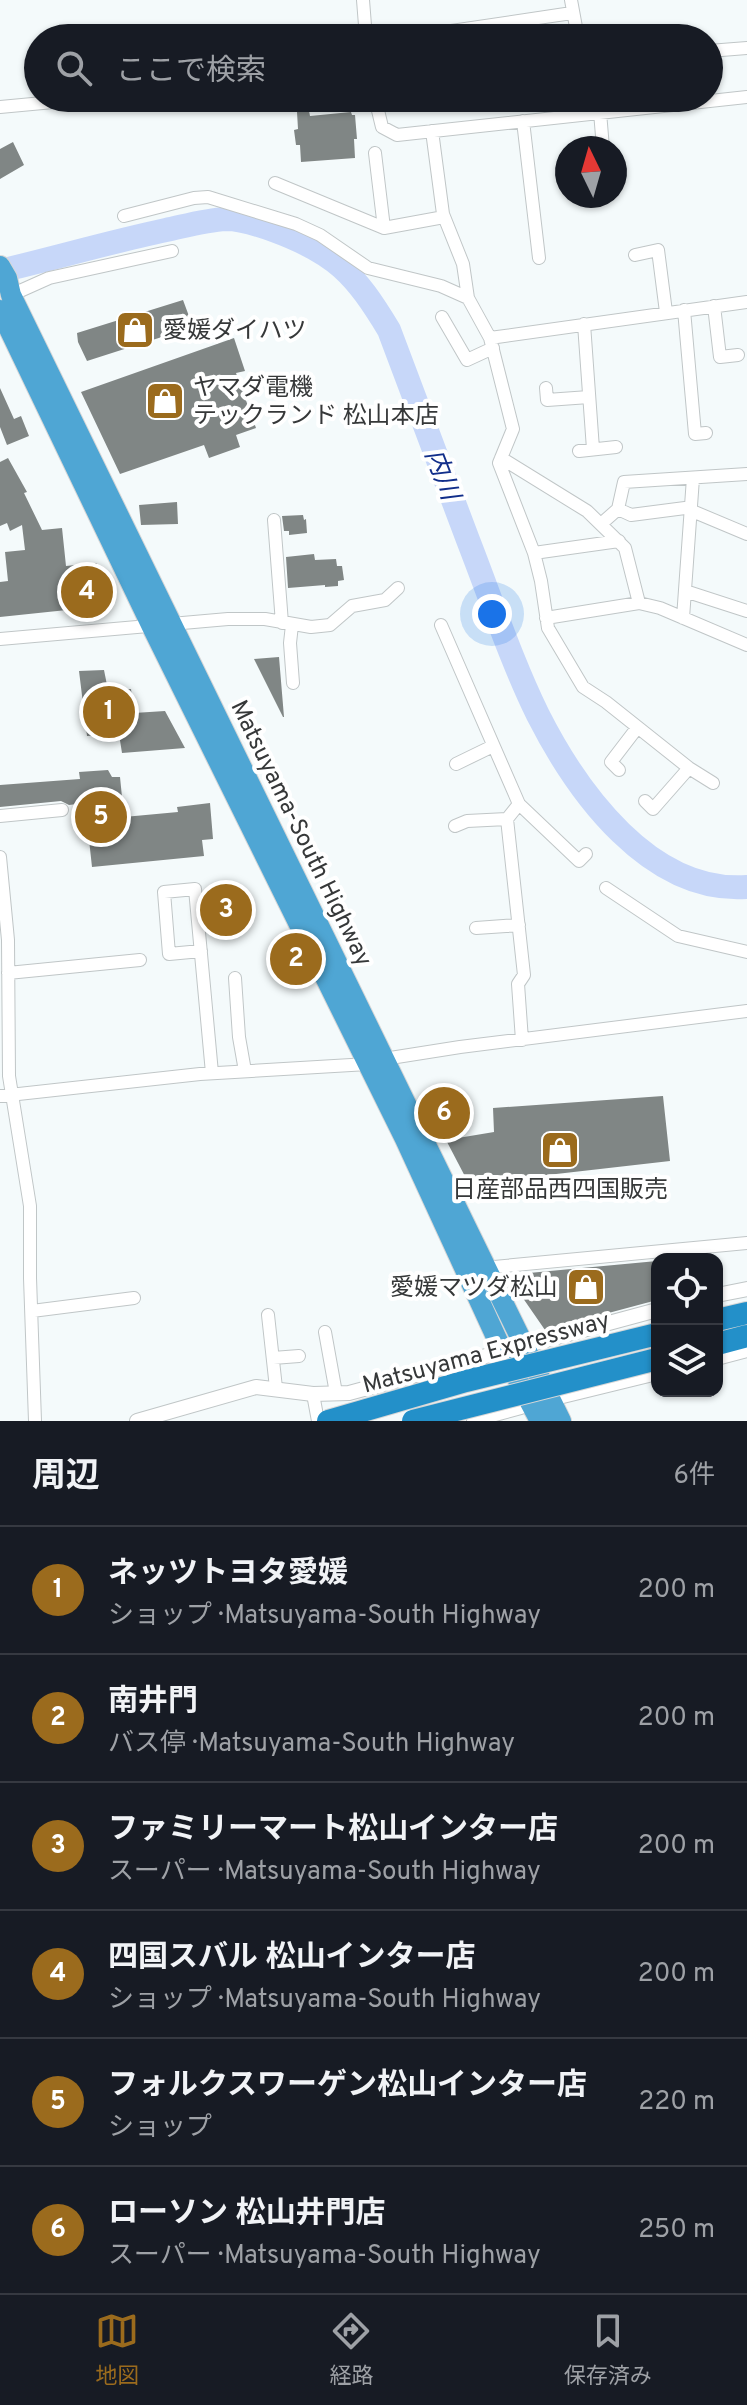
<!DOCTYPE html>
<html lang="ja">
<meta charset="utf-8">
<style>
:root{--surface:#171b24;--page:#242831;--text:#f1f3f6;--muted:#9ea1a6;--line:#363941;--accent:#9b6b1d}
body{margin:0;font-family:Overpass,"Noto Sans JP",sans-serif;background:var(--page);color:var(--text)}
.controls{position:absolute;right:24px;bottom:24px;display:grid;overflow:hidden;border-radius:16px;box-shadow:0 2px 6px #0004}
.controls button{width:72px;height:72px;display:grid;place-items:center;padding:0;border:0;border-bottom:2px solid var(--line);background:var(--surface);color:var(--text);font:40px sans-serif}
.compass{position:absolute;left:555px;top:136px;width:72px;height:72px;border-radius:50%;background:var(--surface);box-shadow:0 2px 6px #0004;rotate:355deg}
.you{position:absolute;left:492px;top:614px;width:28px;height:28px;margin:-20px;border:6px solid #fff;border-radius:50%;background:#1a73e8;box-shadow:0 0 0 12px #1a73e833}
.badge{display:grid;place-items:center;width:52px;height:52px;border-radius:50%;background:var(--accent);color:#fff;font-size:26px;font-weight:700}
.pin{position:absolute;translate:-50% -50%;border:4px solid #fff;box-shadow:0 2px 8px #0006}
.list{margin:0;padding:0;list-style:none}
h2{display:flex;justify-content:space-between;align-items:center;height:104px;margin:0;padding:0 32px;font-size:34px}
h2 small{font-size:26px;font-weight:400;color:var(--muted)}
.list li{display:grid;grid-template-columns:52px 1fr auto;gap:24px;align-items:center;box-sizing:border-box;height:128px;padding:0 32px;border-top:2px solid var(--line)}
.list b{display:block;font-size:30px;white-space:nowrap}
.list p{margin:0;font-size:26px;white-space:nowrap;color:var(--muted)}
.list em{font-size:26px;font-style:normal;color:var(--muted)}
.icon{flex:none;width:44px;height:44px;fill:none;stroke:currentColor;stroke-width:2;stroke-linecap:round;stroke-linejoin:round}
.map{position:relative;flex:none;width:747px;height:1421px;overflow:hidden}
.search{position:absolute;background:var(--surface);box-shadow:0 2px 6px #0004;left:24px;right:24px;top:24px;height:88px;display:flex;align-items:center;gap:20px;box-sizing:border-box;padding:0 28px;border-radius:44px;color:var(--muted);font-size:30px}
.sheet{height:872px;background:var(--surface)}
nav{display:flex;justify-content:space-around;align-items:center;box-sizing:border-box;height:112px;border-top:2px solid var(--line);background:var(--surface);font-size:22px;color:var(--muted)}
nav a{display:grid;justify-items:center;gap:4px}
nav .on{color:var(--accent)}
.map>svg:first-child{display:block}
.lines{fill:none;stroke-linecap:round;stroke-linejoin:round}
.river{stroke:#c7d7f9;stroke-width:24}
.building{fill:#808685}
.minor-casing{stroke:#c0c6c7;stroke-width:14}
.tertiary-casing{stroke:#c0c6c7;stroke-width:16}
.trunk-casing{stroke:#d7d7d7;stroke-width:22}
.motorway-casing{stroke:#d7d7d7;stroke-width:24}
.minor{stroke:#fff;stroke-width:12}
.tertiary{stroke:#fff;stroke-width:14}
.trunk{stroke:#4fa6d4;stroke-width:20}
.motorway{stroke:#2390c9;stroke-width:22}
.motorway-bridge-casing{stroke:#d7d7d7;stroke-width:24;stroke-linecap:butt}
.motorway-bridge{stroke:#2390c9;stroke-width:22}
.labels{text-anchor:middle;stroke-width:8;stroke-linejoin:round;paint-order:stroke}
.poi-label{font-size:24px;fill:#363839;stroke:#fff;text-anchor:start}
.street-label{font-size:24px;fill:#363839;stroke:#fff}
.water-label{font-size:26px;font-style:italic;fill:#112e8a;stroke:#fff}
</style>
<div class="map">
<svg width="747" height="1421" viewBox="0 0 747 1421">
<rect width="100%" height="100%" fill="#f4fafb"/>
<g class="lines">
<path class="river" d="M 0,271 C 55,258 110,242 166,230 C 185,226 206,220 226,219 C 240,219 259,225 273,230 C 336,253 355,274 389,330 C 415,400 442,470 468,540 C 491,599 511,660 538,715 C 577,792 650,894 747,887"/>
</g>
<path class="building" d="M 309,111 L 310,116 L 351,112 L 352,115 L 355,115 L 357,139 L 354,139 L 355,158 L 301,162 L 300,145 L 296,145 L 294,130 L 298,129 L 297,112 Z
M 13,142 L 24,165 L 0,179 L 0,149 Z
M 183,300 L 193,327 L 87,361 L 78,342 L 77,333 Z
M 234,338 L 245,371 L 236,373 L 256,428 L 236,435 L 240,447 L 209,458 L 204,445 L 120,474 L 81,392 Z
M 0,388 L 14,419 L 21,416 L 29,436 L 7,445 L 0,427 Z
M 8,458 L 27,492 L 24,493 L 42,530 L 62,528 L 66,566 L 96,563 L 104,569 L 102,572 L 105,606 L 0,617 L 0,582 L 8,581 L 5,552 L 25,550 L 22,525 L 10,531 L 7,523 L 0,526 L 0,462 Z
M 177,502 L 178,524 L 141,525 L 139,505 Z
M 303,515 L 304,520 L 306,519 L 307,533 L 289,535 L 289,531 L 284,531 L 282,516 Z
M 314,554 L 315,560 L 336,559 L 337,566 L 342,566 L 344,580 L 338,581 L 338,586 L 325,587 L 325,585 L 288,588 L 286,557 Z
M 279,657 L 284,717 L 283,717 L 254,659 Z
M 104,670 L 108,690 L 131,689 L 134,713 L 165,711 L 185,748 L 122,753 L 119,734 L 87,736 L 79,671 Z
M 108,770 L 112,777 L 120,777 L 124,817 L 178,812 L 177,807 L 210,803 L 213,839 L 202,840 L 204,856 L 92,867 L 85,803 L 69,805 L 61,801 L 0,807 L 0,785 L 80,779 L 79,772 Z
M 232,889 L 239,929 L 220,932 L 215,891 Z
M 663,1096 L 670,1161 L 469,1184 L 446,1140 L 494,1132 L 493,1108 Z
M 657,1261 L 657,1300 L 545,1330 L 507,1275 Z"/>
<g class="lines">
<defs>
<path id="minor" d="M 363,0 L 366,38
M 571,0 L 578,38
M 404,38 L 572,13
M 709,51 L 747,48
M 375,98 L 382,127 L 397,135 L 747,97
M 0,107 L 96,98
M 600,112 L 603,148
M 523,121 L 539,258
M 432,131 L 443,214 L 463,264 L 468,298 L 490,338 L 513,429 L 499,463 L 534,553 L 541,581 L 548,628 L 583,687 L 606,702 L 689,768 L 713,783
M 375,153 L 384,228
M 275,183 L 384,228 L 444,217
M 124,216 L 194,198 L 208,197 L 296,224 L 320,235 L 368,268 L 441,286 L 468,298
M 635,255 L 658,250 L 666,312
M 11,295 L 49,278 L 172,251
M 714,306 L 720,357 L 738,355
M 684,310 L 695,434 L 706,433
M 442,317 L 467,360 L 493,348
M 584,324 L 593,449
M 490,338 L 747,302
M 546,388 L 547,400 L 589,397
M 579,451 L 616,447
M 501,458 L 587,511 L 625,548 L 639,603
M 618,509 L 631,515 L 685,508 L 747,534
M 274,520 L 282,623
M 601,524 L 618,509 L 624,482 L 747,474
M 534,553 L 619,541
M 685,591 L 747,611
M 546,618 L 639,603 L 660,608 L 747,645
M 683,618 L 693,478
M 292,625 L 290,643 L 293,683
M 441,625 L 519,804 L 579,861 L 586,854
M 0,639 L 228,619 L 265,619 L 311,627 L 330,625 L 352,606 L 385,600 L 398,588
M 456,764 L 493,746
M 619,770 L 611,762 L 637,728
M 645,801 L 653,809 L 689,768
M 519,804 L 507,819 L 524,975 L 518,984 L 522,1040
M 0,816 L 62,810
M 455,826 L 467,821 L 507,819
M 0,857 L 8,940 L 9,1076 L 30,1206 L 30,1278 L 35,1421
M 606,888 L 678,936 L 747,952
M 476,928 L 519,925
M 201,951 L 169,954 L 164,892 L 195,889 L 212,1073
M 8,973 L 140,960
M 235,978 L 239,1037 L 245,1071
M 0,1096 L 200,1074 L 368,1064 L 384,1059 L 460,1047 L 747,1011
M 483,1268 L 747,1243
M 32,1311 L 134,1298
M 268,1315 L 276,1388
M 325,1332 L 336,1393
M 273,1358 L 299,1356
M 717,1359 L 747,1351
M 313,1394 L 318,1421
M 563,1397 L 657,1374
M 473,1421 L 521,1408"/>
<path id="tertiary" d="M 717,1295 L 747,1289
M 137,1421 L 256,1387 L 313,1394 L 349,1393 L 657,1310"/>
<path id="trunk" d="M 0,266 L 7,278 L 11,295 L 561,1421
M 0,310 L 152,627 L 405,1139 L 502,1350 L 540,1421"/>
<path id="motorway" d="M 717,1320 L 747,1313
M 717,1344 L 747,1336"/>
</defs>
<use href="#minor" class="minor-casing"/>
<use href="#tertiary" class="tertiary-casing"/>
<use href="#trunk" class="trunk-casing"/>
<use href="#motorway" class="motorway-casing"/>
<use href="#minor" class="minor"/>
<use href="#tertiary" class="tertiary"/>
<use href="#trunk" class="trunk"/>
<use href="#motorway" class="motorway"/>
<defs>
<path id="motorway-bridge" d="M 328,1421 L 466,1381 L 657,1334
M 413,1421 L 657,1359"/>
</defs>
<use href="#motorway-bridge" class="motorway-bridge-casing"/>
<use href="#motorway-bridge" class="motorway-bridge"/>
</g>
<defs>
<symbol id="shop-square" viewBox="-11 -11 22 22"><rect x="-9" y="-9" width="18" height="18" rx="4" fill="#9b6b1d" stroke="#fff"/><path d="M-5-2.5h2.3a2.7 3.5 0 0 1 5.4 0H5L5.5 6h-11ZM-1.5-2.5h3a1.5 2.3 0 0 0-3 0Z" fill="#fff"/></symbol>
</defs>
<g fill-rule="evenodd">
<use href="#shop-square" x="113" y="308" width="44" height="44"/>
<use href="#shop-square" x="143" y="379" width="44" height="44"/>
<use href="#shop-square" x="538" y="1128" width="44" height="44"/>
<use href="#shop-square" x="564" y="1265" width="44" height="44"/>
</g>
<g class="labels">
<g class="poi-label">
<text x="163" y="338">愛媛ダイハツ</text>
<text x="193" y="395">ヤマダ電機<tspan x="193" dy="28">テックランド 松山本店</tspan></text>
<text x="560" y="1197" text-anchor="middle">日産部品西四国販売</text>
<text x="558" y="1295" text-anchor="end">愛媛マツダ松山</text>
</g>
<g class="street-label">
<text transform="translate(302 833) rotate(64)" y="8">Matsuyama-South Highway</text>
<text transform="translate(486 1352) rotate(-15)" y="8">Matsuyama Expressway</text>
</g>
<g class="water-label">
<text transform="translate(443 474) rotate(69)" y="9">内川</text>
</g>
</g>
</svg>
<div class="controls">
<button><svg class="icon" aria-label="locate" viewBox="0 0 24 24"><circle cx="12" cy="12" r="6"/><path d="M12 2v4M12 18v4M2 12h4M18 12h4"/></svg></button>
<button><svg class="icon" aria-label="layers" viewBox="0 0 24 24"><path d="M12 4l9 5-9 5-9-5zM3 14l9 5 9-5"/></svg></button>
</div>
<svg class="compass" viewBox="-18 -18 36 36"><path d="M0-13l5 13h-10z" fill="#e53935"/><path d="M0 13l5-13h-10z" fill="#9ea1a6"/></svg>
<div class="you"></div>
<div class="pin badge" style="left:109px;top:712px">1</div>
<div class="pin badge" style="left:296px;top:959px">2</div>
<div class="pin badge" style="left:226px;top:910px">3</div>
<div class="pin badge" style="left:87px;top:592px">4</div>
<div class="pin badge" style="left:101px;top:817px">5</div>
<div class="pin badge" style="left:444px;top:1113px">6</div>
<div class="search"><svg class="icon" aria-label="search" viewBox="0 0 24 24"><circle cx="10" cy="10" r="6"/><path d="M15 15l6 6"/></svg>ここで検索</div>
</div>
<section class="sheet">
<h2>周辺<small>6件</small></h2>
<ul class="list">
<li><span class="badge">1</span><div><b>ネッツトヨタ愛媛</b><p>ショップ · Matsuyama-South Highway</p></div><em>200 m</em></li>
<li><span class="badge">2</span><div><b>南井門</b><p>バス停 · Matsuyama-South Highway</p></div><em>200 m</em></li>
<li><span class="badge">3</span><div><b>ファミリーマート松山インター店</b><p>スーパー · Matsuyama-South Highway</p></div><em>200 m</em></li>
<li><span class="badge">4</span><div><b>四国スバル 松山インター店</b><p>ショップ · Matsuyama-South Highway</p></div><em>200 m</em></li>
<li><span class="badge">5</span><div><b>フォルクスワーゲン松山インター店</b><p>ショップ</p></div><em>220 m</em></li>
<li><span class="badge">6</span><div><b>ローソン 松山井門店</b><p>スーパー · Matsuyama-South Highway</p></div><em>250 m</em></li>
</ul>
</section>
<nav>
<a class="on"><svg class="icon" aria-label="map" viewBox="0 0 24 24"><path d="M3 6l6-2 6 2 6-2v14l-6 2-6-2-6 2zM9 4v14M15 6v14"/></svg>地図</a>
<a><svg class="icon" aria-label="directions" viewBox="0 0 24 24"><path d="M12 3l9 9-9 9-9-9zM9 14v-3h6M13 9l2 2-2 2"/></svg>経路</a>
<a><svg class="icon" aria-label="saved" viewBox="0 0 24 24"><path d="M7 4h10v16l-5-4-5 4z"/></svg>保存済み</a>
</nav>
